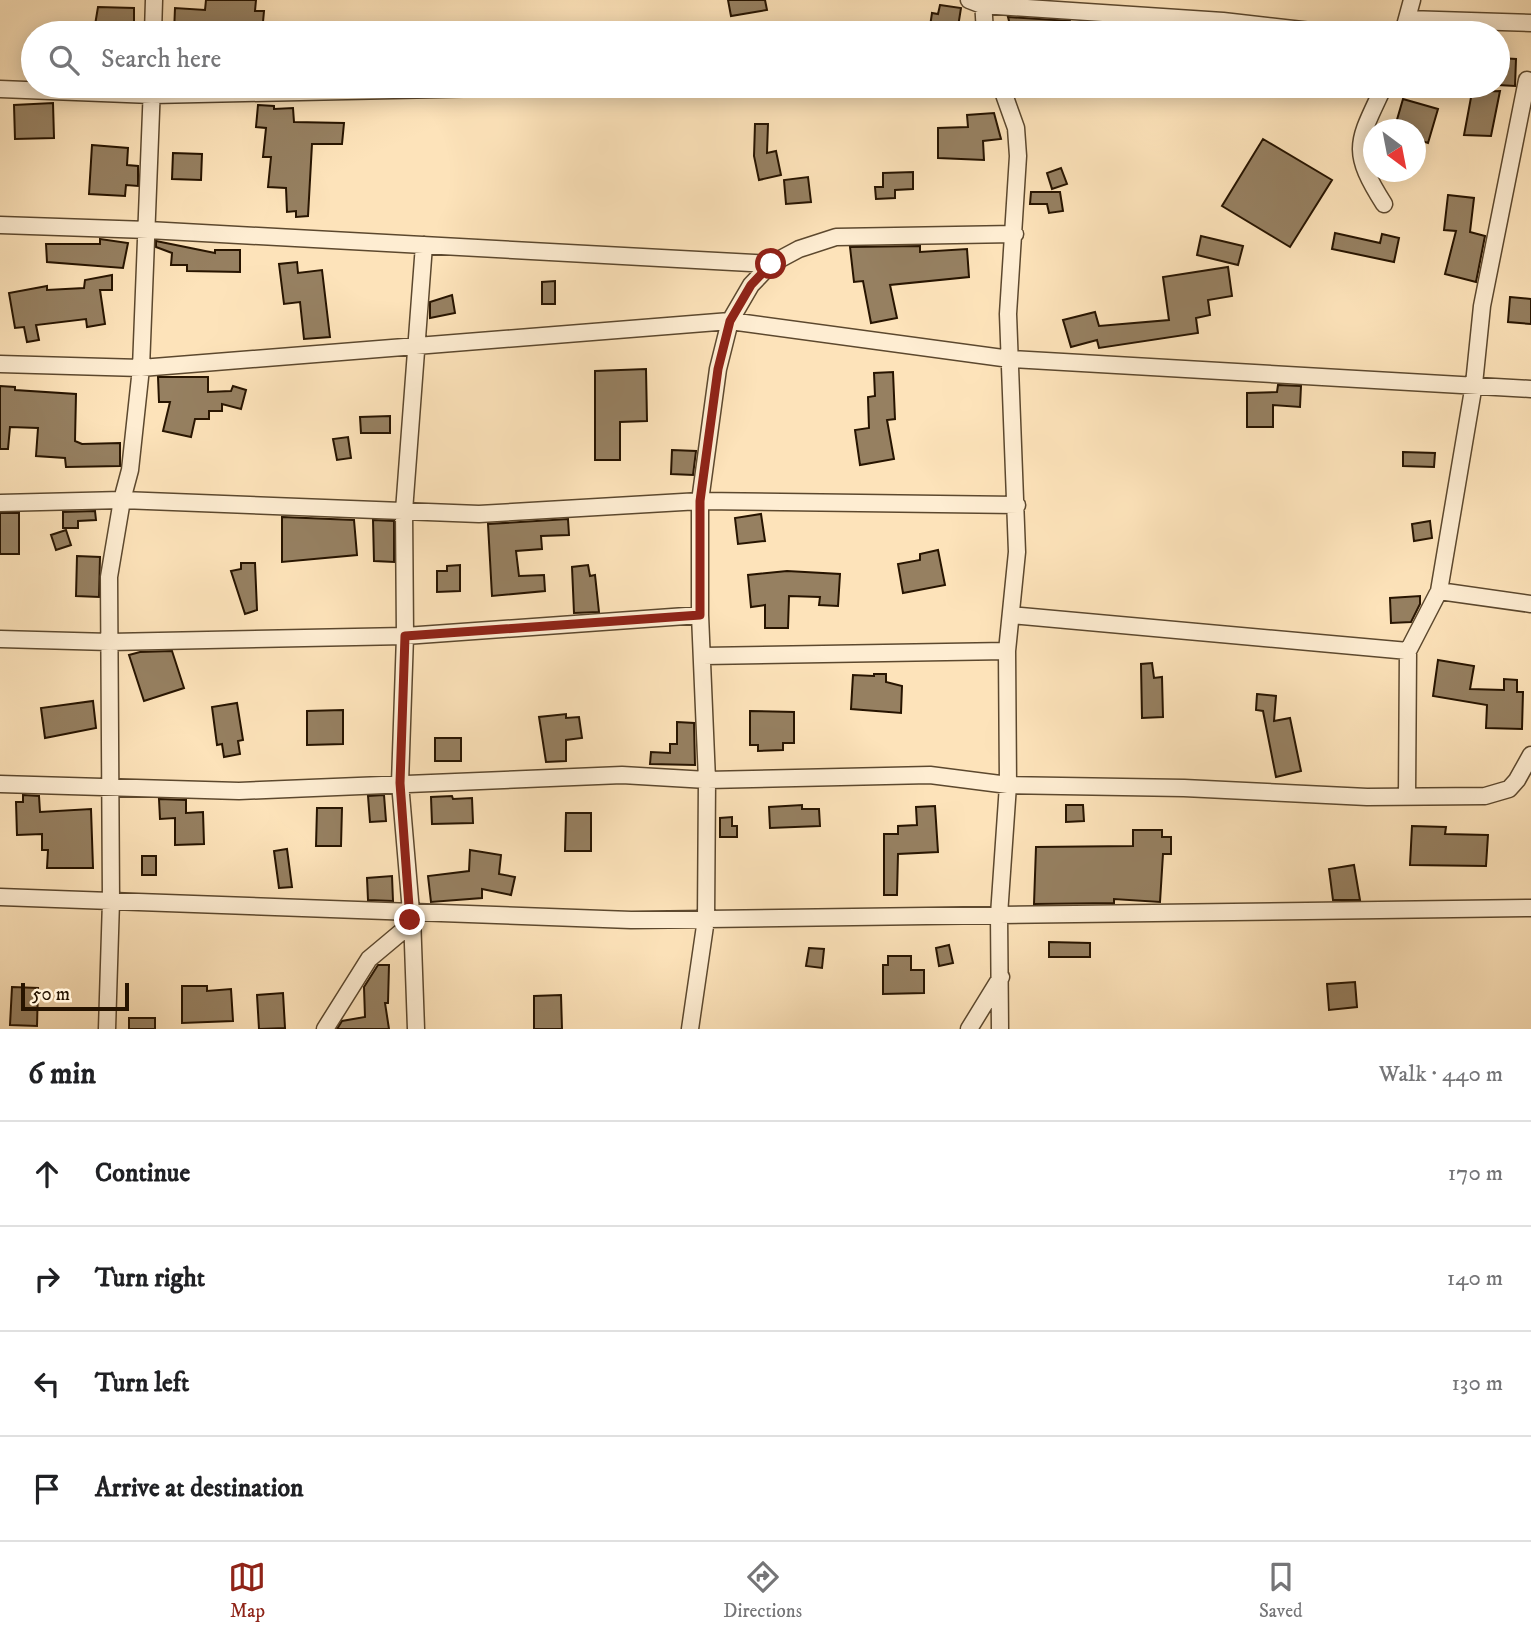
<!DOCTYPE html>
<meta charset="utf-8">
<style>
:root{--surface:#fff;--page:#f2f2f2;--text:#202124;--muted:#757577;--line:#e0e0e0;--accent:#8f2418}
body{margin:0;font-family:"IM FELL DW Pica",serif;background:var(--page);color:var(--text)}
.compass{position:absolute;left:1363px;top:119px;width:63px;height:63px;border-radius:50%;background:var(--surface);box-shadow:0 4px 18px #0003;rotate:148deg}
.scale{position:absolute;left:21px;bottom:18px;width:108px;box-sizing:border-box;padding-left:7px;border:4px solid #271400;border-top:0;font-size:19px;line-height:24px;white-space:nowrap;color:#271400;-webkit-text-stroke:5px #feedd2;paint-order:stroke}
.stop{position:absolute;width:21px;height:21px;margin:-16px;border:5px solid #8f2418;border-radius:50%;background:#fff}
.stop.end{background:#8f2418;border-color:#fff;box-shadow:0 2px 7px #0008}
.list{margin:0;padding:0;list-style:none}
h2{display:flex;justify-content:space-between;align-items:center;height:91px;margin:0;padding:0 28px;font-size:30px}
h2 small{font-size:23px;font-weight:400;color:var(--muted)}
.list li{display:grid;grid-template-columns:46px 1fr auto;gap:21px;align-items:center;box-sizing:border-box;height:105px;padding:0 28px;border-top:2px solid var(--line)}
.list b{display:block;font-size:26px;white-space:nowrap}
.list em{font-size:23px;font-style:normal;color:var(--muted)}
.icon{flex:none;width:38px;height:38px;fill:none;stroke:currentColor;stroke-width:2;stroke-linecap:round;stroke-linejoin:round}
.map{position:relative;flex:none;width:1531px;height:1029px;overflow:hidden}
.search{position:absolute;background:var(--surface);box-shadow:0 4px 18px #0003;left:21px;right:21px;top:21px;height:77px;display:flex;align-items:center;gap:18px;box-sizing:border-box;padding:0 24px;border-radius:38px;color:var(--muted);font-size:26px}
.sheet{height:511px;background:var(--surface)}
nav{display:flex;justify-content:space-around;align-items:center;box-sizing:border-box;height:98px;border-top:2px solid var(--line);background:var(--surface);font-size:19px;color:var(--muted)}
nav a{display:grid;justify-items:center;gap:4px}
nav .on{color:var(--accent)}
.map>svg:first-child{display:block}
.building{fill:#968061;stroke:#271400;stroke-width:2}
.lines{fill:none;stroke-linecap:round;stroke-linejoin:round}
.minor-casing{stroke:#5c482e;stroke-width:19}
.minor{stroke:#feedd2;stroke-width:16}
.route{stroke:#8f2418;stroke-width:9}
</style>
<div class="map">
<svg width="1531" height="1029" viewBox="0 0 1531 1029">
<rect width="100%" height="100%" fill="#fde3ba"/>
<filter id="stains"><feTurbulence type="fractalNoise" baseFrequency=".00286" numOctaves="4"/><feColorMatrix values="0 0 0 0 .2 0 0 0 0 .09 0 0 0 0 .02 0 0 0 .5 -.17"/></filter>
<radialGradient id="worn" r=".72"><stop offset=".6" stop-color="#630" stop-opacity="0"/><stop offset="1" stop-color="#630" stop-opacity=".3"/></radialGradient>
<path class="building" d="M 206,0 L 256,0 L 255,11 L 264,11 L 262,33 L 232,33 L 233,23 L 206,22 L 206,33 L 174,33 L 175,8 L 205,10 Z
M 728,0 L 765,0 L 767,10 L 731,16 Z
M 940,5 L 961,8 L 957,33 L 929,33 L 932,13 L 938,14 Z
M 98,7 L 134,8 L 134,31 L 107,30 L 107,27 L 95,25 Z
M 1008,17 L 1070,21 L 1073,33 L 1012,33 Z
M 1498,58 L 1516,59 L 1515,86 L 1498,85 Z
M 1500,91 L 1491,136 L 1464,135 L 1472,92 Z
M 1403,99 L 1438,109 L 1428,143 L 1416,139 L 1416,130 L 1394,130 Z
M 53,103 L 54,138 L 15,139 L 14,105 Z
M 258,105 L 274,106 L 274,109 L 293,108 L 294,122 L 344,123 L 342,144 L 312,144 L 308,216 L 296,217 L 296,211 L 287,212 L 286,188 L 268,187 L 271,157 L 263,157 L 266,128 L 256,127 Z
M 994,113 L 1001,139 L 983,141 L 984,160 L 938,158 L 938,128 L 968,127 L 967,115 Z
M 755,124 L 768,124 L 767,153 L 776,151 L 781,175 L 759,180 L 754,156 Z
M 1263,139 L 1332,180 L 1290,247 L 1222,206 Z
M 92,145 L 128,148 L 127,165 L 138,166 L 138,186 L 126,185 L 125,196 L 89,194 Z
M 173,153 L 202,154 L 201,180 L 172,179 Z
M 1061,168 L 1067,184 L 1052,189 L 1047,173 Z
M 913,172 L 913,189 L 895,190 L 895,198 L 876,199 L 875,187 L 883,187 L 883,173 Z
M 808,177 L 811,202 L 786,204 L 784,180 Z
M 1031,192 L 1060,192 L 1063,211 L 1049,213 L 1047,204 L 1030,204 Z
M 1448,195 L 1474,198 L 1470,232 L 1485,236 L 1476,282 L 1445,274 L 1456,231 L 1444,230 Z
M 1335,233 L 1380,243 L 1382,234 L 1399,238 L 1394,262 L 1332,249 Z
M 1201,236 L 1243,246 L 1238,265 L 1197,255 Z
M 100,239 L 128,243 L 123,268 L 47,262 L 46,244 L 100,244 Z
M 156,241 L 215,253 L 215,250 L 240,250 L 240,272 L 187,271 L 187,265 L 171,265 L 172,253 L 156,247 Z
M 920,246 L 920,252 L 967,249 L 969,277 L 890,285 L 897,318 L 871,323 L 863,281 L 854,282 L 850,247 Z
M 297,262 L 298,273 L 322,270 L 330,337 L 304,339 L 300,302 L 284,304 L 279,264 Z
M 1228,267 L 1232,296 L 1208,300 L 1210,315 L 1196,318 L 1198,333 L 1099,348 L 1097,340 L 1071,347 L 1063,320 L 1095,312 L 1099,326 L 1169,320 L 1163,277 Z
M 112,275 L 112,290 L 100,290 L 105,324 L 87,327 L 86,319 L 36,325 L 39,340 L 27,342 L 24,327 L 15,328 L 9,293 L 47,286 L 47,290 L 84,288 L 85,280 Z
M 555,281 L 555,304 L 542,304 L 542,282 Z
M 452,295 L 455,313 L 430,318 L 430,302 Z
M 1510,297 L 1531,299 L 1531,324 L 1508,322 Z
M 646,369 L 647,421 L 620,422 L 620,460 L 595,460 L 595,371 Z
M 893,372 L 895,419 L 887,420 L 894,459 L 860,465 L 855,430 L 869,428 L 868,397 L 875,396 L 874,373 Z
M 158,377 L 208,377 L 208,392 L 231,391 L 233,386 L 246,390 L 241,409 L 222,404 L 222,411 L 209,411 L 209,419 L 195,419 L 191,437 L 163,431 L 170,402 L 159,402 Z
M 1278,385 L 1301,386 L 1300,407 L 1273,405 L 1273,427 L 1247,427 L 1247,393 L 1277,392 Z
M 0,386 L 15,387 L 15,390 L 76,394 L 75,441 L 82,444 L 120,443 L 120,466 L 66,467 L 65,458 L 36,456 L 38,428 L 10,427 L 8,449 L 0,449 Z
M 390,416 L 390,433 L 361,433 L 360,417 Z
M 348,437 L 351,458 L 337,460 L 333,439 Z
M 672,450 L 696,451 L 693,475 L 671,474 Z
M 1403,452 L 1435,453 L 1434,467 L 1403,466 Z
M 95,511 L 96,520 L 78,521 L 78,528 L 63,528 L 63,512 Z
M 0,513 L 19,513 L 19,554 L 0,554 Z
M 761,514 L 765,541 L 738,544 L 735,518 Z
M 282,517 L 354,520 L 357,555 L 282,562 Z
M 568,519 L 569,535 L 541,536 L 542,549 L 516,551 L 519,576 L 544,575 L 545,591 L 492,596 L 488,524 Z
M 373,520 L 394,521 L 394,562 L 374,561 Z
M 1430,521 L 1432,538 L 1414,541 L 1412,524 Z
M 66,530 L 71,545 L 56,550 L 51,535 Z
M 938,550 L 945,585 L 903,593 L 898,564 L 920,560 L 920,554 Z
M 77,556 L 100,557 L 99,597 L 76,596 Z
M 241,563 L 255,563 L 257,610 L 245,614 L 231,571 L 241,569 Z
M 460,565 L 460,591 L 437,592 L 437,571 L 447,571 L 447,566 Z
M 588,565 L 590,576 L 595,575 L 599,612 L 574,613 L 572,567 Z
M 787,571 L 840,574 L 838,606 L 819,605 L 820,597 L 789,596 L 788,628 L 765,628 L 765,605 L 751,607 L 748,575 Z
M 1420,596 L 1420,604 L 1411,622 L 1391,623 L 1390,598 Z
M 172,651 L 184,688 L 144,701 L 129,655 L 140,652 Z
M 1438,660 L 1474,666 L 1470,689 L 1504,690 L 1504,679 L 1517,680 L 1517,692 L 1523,692 L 1522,729 L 1486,728 L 1487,705 L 1433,696 Z
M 1152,663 L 1154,678 L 1162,677 L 1163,717 L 1142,718 L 1141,664 Z
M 874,674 L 886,674 L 886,682 L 902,686 L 901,713 L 851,709 L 853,675 L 874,676 Z
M 1257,694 L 1276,696 L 1274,721 L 1290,718 L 1301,771 L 1276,777 L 1263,711 L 1256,710 Z
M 93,701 L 96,728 L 45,738 L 41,708 Z
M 237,703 L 243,740 L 238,741 L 240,754 L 224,757 L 222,744 L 217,745 L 212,707 Z
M 343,710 L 343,744 L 307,745 L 307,711 Z
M 750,711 L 794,712 L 794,743 L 783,743 L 783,750 L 758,751 L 758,745 L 750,745 Z
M 566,714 L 566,718 L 579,717 L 582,738 L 566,740 L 566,761 L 546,762 L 539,717 Z
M 677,722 L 694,723 L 695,765 L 650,764 L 651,752 L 670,753 L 670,744 L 677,744 Z
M 435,738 L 461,738 L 461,761 L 435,761 Z
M 23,795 L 39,796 L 40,812 L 91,809 L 93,868 L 47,868 L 48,850 L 42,850 L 42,834 L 17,835 L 16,802 L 23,802 Z
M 384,795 L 386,821 L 370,822 L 368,796 Z
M 452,796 L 453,799 L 472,798 L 473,823 L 432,824 L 431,797 Z
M 159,799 L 186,800 L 186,813 L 203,812 L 204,844 L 175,845 L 175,818 L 160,819 Z
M 802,805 L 802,809 L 819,809 L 820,826 L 770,828 L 769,807 Z
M 1066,805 L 1083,805 L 1084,821 L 1066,822 Z
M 935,806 L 938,852 L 898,854 L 897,895 L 884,895 L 884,834 L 898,834 L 898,826 L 917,825 L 916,807 Z
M 317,808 L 342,808 L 341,846 L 316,846 Z
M 566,813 L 591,813 L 591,851 L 565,851 Z
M 732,817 L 732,826 L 737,826 L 737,837 L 720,837 L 720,818 Z
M 1412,826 L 1446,827 L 1445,834 L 1488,835 L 1486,866 L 1410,865 Z
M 1133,830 L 1162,830 L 1162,837 L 1171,837 L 1171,854 L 1163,854 L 1160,902 L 1114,899 L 1114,903 L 1034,904 L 1036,847 L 1133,846 Z
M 287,849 L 292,887 L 279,888 L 274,851 Z
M 470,850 L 501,855 L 499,874 L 515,877 L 511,895 L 482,889 L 482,898 L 431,902 L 428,876 L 469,871 Z
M 142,856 L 156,856 L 156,875 L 142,875 Z
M 1354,865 L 1360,900 L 1333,900 L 1329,869 Z
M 392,876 L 393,901 L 368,900 L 367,878 Z
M 1049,942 L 1090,943 L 1090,957 L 1049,957 Z
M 949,945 L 953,963 L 939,966 L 936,948 Z
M 809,948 L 824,949 L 822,968 L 806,966 Z
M 888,956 L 911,956 L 911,970 L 924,970 L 924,993 L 883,994 L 883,965 L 888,965 Z
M 378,965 L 389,965 L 388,1003 L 385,1003 L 389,1029 L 337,1029 L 342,1021 L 365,1017 L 364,987 Z
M 1355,982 L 1357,1007 L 1329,1010 L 1327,984 Z
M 182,986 L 207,986 L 207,991 L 231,989 L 233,1021 L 182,1023 Z
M 12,987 L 38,988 L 37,1026 L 10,1025 Z
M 283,993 L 285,1028 L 259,1029 L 257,995 Z
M 561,995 L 562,1029 L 534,1029 L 534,996 Z
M 129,1018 L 155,1018 L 155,1029 L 129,1029 Z"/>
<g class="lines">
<defs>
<path id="minor" d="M 969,0 L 982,5 L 1223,21 L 1329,33
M 983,0 L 985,33
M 1407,19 L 1531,23
M 153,33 L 154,0
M 1403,33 L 1412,0
M 1384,86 C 1358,142 1349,149 1384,204
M 0,89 L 152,95 L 584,86
M 0,225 L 148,230 L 771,264
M 0,364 L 141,368 L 730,321 L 1010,359 L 1531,389
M 0,503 L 122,500 L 479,514 L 700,501 L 1017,505
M 1439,591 L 1531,604
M 1011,615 L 1408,651
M 0,639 L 110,642 L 405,636 L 700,615
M 703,656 L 1007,651
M 0,784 L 239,791 L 622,775 L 707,780 L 700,615 L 700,501 L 718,369 L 730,321 L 751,285 L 771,264 L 799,249 L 836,237 L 1015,234
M 1407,797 L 1408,651 L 1439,591 L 1474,384 L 1482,306 L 1527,80
M 0,897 L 631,920 L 1531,908
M 412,916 L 416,1029
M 107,1029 L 111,901 L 109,577 L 122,500 L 130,470 L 141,368 L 152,86
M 325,1029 L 369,959 L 406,928 L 411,912 L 400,783 L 405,636 L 404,511 L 424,245
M 690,1029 L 706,919 L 707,780 L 930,775 L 1008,785 L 1184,788 L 1367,797 L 1485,796 L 1509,789 L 1517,780 L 1531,755
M 969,1029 L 1001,977
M 1000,1029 L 999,915 L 1008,785 L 1007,651 L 1017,552 L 1008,314 L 1018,156 L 1016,128 L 1001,86"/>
</defs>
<use href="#minor" class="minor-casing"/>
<use href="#minor" class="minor"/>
</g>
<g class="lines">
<path class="route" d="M 410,920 L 400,783 L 405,636 L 700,615 L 700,501 L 718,369 L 730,321 L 751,285 L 771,264"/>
</g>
<rect width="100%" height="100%" filter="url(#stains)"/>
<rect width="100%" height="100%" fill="url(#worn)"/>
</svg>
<svg class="compass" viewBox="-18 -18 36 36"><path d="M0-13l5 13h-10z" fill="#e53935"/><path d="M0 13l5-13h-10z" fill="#757577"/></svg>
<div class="scale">50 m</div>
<div class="stop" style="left:771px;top:264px"></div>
<div class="stop end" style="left:410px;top:920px"></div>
<div class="search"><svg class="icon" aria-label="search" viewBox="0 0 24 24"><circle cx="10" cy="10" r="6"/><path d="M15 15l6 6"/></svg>Search here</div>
</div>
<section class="sheet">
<h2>6 min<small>Walk · 440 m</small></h2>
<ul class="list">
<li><svg class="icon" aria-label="ahead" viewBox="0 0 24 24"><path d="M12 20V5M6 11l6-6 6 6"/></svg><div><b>Continue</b></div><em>170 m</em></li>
<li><svg class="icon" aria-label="right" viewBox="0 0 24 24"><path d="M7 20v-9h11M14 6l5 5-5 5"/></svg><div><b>Turn right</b></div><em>140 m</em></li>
<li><svg class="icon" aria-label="left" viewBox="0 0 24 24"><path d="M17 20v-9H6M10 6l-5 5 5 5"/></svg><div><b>Turn left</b></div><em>130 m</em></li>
<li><svg class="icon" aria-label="arrive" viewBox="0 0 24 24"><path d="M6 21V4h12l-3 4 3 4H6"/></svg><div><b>Arrive at destination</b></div></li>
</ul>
</section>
<nav>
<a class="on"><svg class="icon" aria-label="map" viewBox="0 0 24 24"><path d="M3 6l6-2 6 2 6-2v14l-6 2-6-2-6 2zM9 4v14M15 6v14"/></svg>Map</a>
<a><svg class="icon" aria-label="directions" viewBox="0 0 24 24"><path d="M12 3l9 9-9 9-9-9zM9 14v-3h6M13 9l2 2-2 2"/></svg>Directions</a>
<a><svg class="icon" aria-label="saved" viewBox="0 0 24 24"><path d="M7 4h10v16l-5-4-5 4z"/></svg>Saved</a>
</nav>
